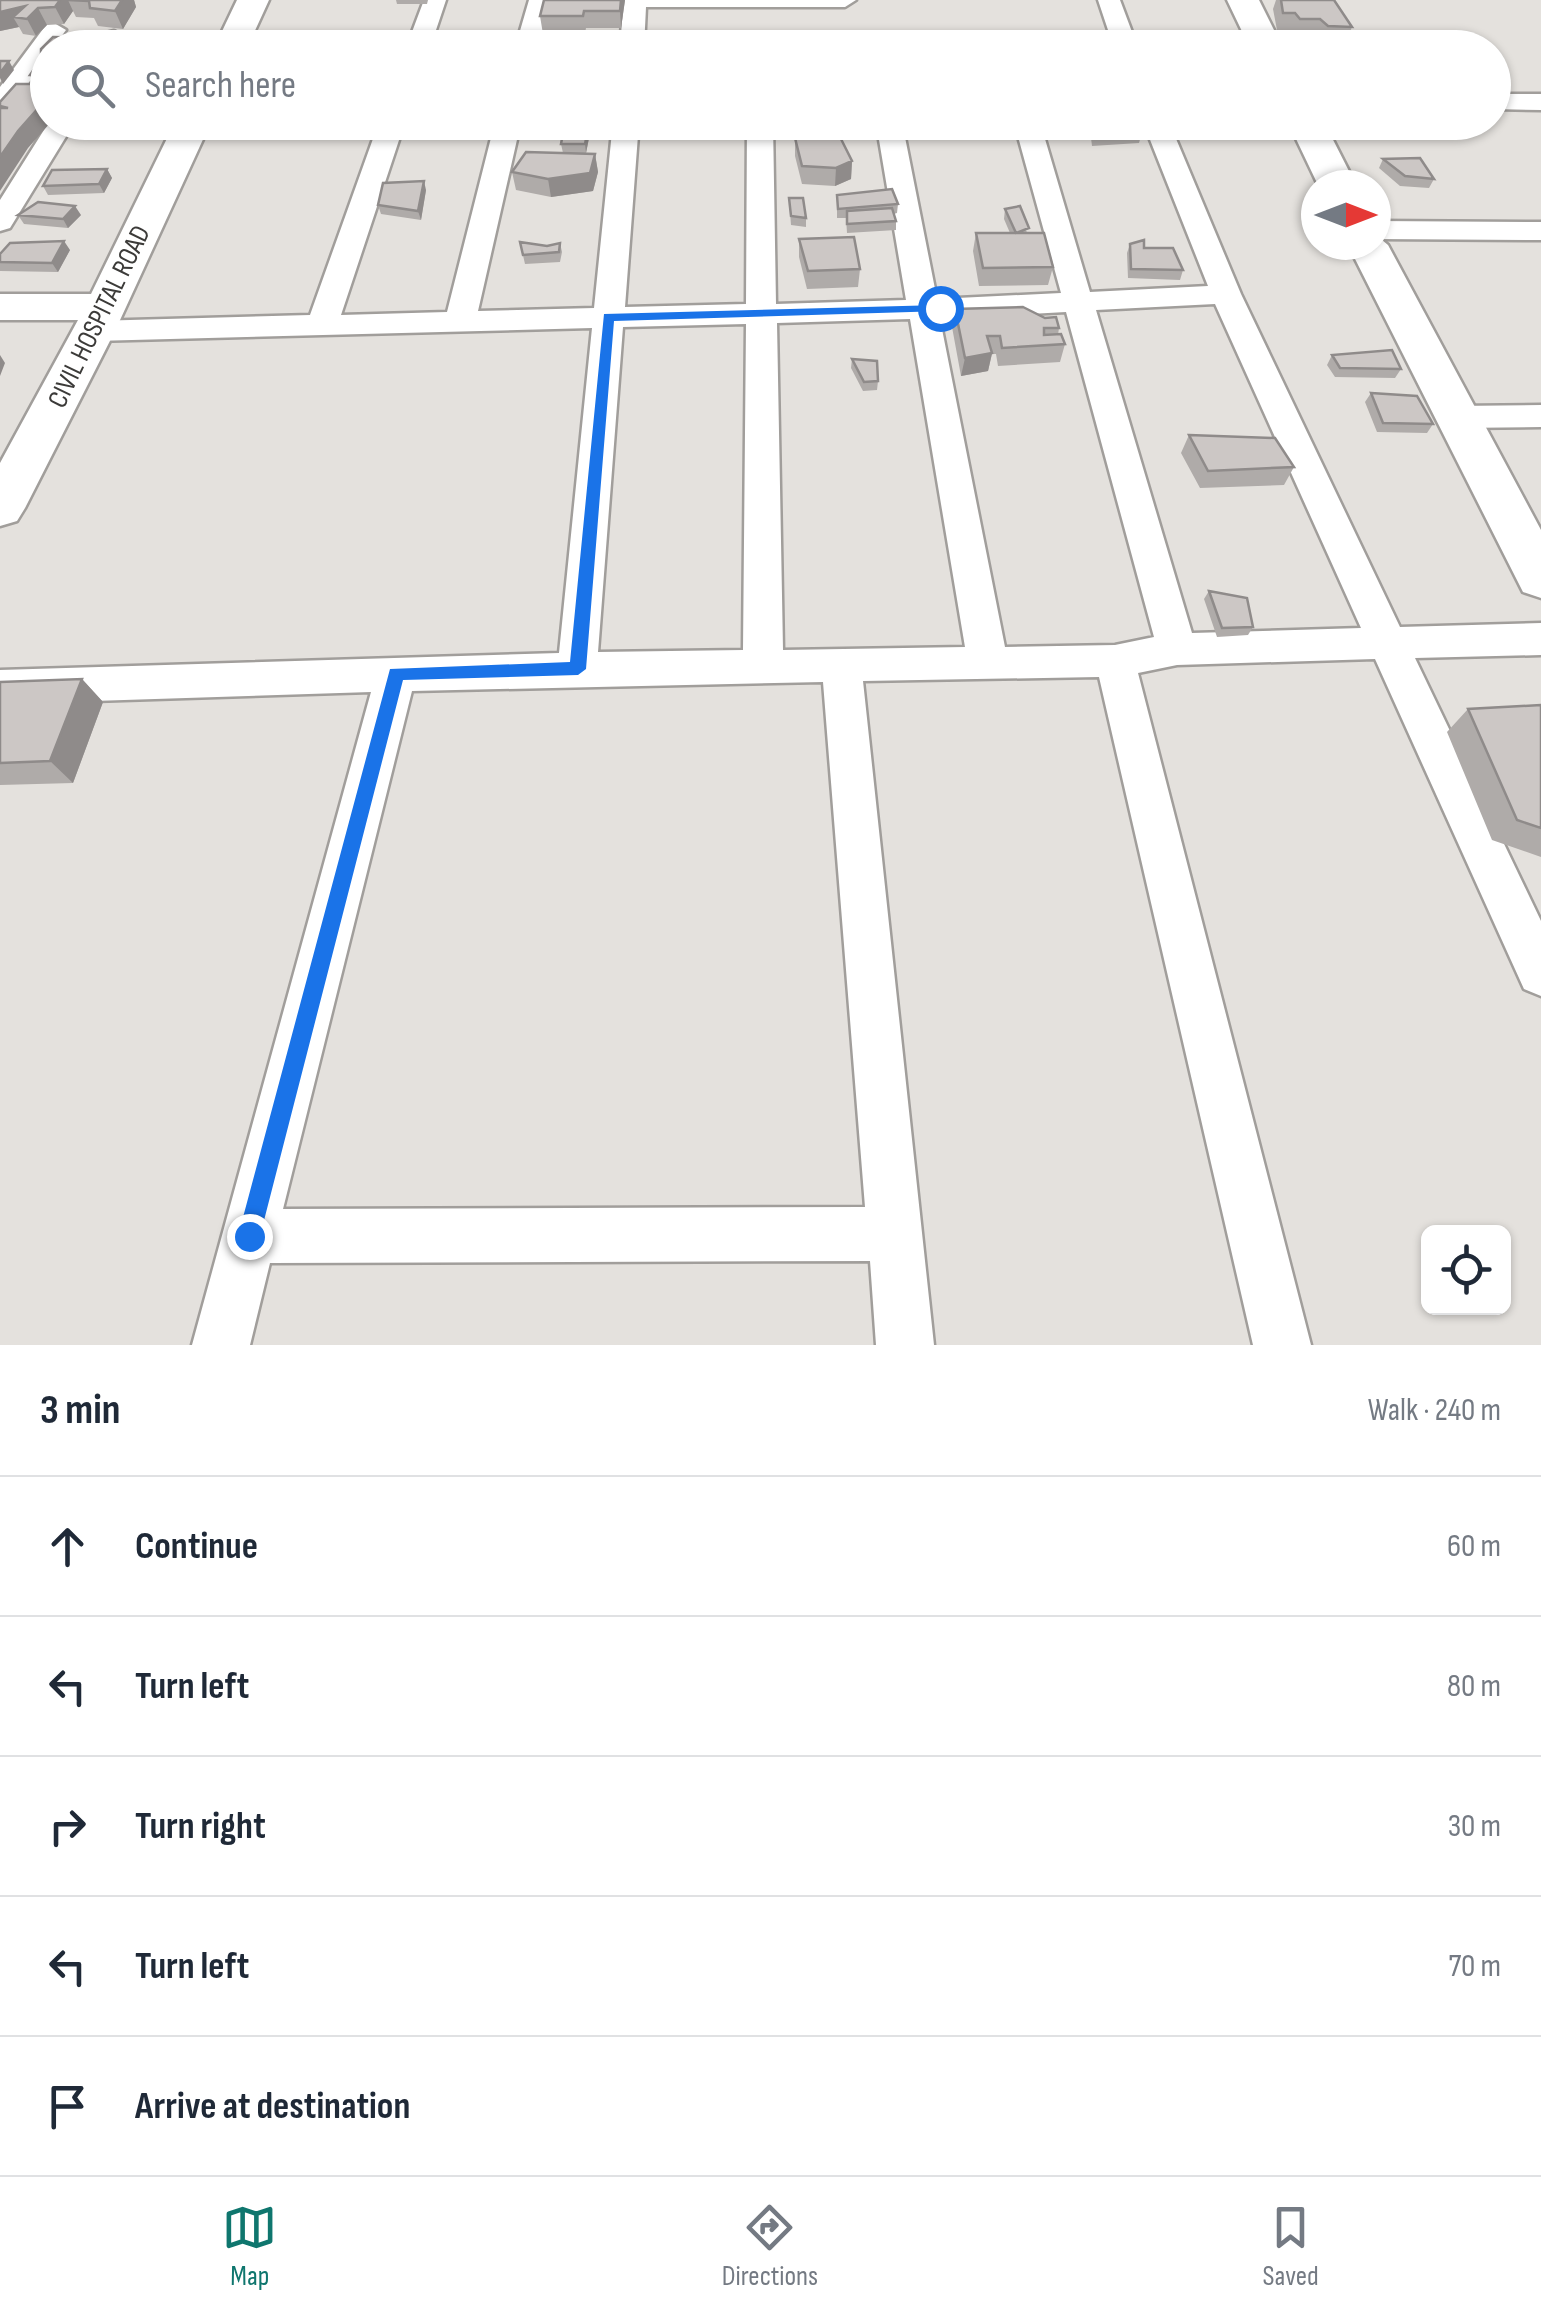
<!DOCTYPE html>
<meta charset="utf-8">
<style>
:root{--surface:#fff;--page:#f6f6f7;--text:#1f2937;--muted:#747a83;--line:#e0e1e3;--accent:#0f766e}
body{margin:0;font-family:"Sofia Sans Condensed",sans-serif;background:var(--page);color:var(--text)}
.controls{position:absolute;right:30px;bottom:30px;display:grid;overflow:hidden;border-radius:15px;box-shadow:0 2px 8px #0004}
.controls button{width:90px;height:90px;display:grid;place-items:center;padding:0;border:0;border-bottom:2px solid var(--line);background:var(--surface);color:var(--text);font:50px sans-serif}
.compass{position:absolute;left:1301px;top:170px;width:90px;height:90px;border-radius:50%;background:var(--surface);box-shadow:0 2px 8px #0004;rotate:90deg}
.stop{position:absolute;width:30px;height:30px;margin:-22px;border:8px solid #1a73e8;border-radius:50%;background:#fff}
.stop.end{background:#1a73e8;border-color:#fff;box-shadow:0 2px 10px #0008}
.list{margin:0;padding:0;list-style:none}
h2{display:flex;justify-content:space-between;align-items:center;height:130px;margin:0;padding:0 40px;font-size:42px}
h2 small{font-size:32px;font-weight:400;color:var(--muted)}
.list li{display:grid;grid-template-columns:65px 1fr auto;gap:30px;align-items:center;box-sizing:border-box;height:140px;padding:0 40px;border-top:2px solid var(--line)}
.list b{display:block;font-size:38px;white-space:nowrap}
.list em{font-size:32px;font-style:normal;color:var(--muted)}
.icon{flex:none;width:55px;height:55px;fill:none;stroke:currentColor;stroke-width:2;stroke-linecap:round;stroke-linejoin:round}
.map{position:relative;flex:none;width:1541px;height:1345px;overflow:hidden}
.search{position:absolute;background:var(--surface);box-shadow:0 2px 8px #0004;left:30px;right:30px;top:30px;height:110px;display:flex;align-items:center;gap:25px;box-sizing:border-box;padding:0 35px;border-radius:55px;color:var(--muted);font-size:38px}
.sheet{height:830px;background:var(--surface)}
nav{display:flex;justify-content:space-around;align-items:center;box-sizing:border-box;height:140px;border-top:2px solid var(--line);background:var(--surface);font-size:28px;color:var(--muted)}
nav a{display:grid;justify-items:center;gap:5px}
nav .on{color:var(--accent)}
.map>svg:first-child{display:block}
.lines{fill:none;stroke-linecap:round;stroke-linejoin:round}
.street-casing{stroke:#a19e9b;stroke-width:5}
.secondary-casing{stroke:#a19e9b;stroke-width:5}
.street{fill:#fff;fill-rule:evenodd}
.secondary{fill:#fff;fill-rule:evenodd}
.wall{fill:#afaba9}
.shaded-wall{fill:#8f8b8a}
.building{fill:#ccc7c5;stroke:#8f8b8a;stroke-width:2.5}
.route{fill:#1a73e8}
.labels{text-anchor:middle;stroke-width:9;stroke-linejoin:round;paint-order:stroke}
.far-street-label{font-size:28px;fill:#3c3b39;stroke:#fff}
</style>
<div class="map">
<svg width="1541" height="1345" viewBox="0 0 1541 1345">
<rect width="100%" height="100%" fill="#e4e1dd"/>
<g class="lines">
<defs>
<path id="street" d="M 424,0 L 446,0 L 430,48 L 406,48 Z
M 529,0 L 856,0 L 845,7 L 646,7 L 644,48 L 620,48 L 623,8 L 549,8 L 539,48 L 515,48 Z
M 1098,0 L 1120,0 L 1138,48 L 1114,48 Z
M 54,23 L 66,30 L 53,48 L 48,48 L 48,56 L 9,110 L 0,113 L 0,87 L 46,25 Z
M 114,31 L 126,38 L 121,48 L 97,48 L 106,33 Z
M 1494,94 L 1541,94 L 1541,110 L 1494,109 Z
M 49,122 L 75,122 L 10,228 L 0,231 L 0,200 Z
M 379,122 L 405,122 L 341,315 L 447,312 L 495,122 L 521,122 L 478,311 L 594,308 L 613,122 L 639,122 L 625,307 L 746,304 L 747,122 L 773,122 L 776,304 L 906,300 L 876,122 L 902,122 L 937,299 L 1061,293 L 1014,122 L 1040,122 L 1090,292 L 1208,286 L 1143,122 L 1169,122 L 1241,294 L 1400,627 L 1541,623 L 1541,655 L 1415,658 L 1541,921 L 1541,996 L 1524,989 L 1375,659 L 1177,665 L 1138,673 L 1311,1345 L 1253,1345 L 1099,677 L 863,681 L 934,1345 L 876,1345 L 870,1261 L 270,1263 L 250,1345 L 192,1345 L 371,692 L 0,704 L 0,670 L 559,653 L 592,328 L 94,341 L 78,331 L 94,321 L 310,315 ZM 1215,304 L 1361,628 L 1192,633 L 1096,310 ZM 1066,312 L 1154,637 L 1115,645 L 1005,647 L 940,319 ZM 910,319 L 965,647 L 783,650 L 777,323 ZM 746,324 L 743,650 L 598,652 L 623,327 ZM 823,682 L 865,1207 L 283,1209 L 412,691 Z
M 1376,221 L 1541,222 L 1541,240 L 1376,239 Z
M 1541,405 L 1541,427 L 1456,428 L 1444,425 L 1439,417 L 1444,409 L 1456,406 Z"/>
<path id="secondary" d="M 237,0 L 269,0 L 247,48 L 214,48 Z
M 1227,0 L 1259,0 L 1283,48 L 1250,48 Z
M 175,122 L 211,122 L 115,331 L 25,508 L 17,521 L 0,526 L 0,463 L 78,320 L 0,320 L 0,294 L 91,294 Z
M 1288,122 L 1324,122 L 1356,185 L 1318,185 Z
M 1376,235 L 1388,245 L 1541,530 L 1541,598 L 1523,592 L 1348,245 L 1376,245 Z"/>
</defs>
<use href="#street" class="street-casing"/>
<use href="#secondary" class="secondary-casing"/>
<use href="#street" class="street"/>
<use href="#secondary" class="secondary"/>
</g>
<path class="wall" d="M 0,0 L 134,0 L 136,7 L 123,29 L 98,26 L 94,18 L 76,17 L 73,11 L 64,24 L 47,25 L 36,36 L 23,34 L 19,27 L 0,31 Z
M 396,0 L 428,0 L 427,4 L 397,4 Z
M 625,0 L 621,28 L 586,28 L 585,33 L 543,34 L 540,16 Z
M 1276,0 L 1334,0 L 1352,27 L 1345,44 L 1321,43 L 1314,37 L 1294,37 L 1289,30 L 1277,30 L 1273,9 Z
M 53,37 L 91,38 L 95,46 L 48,48 L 48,84 L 34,84 L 30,75 L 43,58 L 41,49 Z
M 1089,122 L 1143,122 L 1144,125 L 1139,143 L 1092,146 Z
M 1214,122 L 1274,122 L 1273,126 Z
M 1453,122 L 1484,122 L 1483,126 L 1455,125 Z
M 588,129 L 589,138 L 586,153 L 563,153 L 561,144 Z
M 795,138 L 852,161 L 851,179 L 835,186 L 802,184 L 795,156 Z
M 595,154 L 598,172 L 593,191 L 551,197 L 516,190 L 512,172 Z
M 1383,159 L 1434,179 L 1429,188 L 1400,186 L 1379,168 Z
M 107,169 L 112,178 L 104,193 L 48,195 L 43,186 Z
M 426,190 L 421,220 L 381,214 L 378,205 Z
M 837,195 L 898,204 L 897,213 L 894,214 L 896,221 L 896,230 L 847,233 L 846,218 L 837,218 Z
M 789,198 L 806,218 L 806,227 L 791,225 Z
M 1005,209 L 1028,233 L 1053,267 L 1048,285 L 979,286 L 973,251 L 976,233 L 1010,233 L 1004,219 Z
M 18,215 L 81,215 L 68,228 L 24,224 Z
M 799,239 L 860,269 L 858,287 L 807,289 L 799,257 Z
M 520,242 L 547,246 L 560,243 L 562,252 L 560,262 L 525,264 Z
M 1130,244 L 1144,248 L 1183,270 L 1180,280 L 1128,278 L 1127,253 Z
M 70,250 L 58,272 L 0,271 L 0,254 Z
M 955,309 L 1059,328 L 1058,335 L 1065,344 L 1060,362 L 998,366 L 996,354 L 992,354 L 988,371 L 961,376 L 952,327 Z
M 1332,355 L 1401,369 L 1395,378 L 1335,377 L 1327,365 Z
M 852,359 L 878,381 L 877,390 L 863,391 L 851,368 Z
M 1371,393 L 1433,424 L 1427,433 L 1377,432 L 1365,402 Z
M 1189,435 L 1294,467 L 1284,485 L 1200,488 L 1181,453 Z
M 1209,591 L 1253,627 L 1248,635 L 1217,637 L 1204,599 Z
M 82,679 L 103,702 L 73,783 L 0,785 L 0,682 Z
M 1541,705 L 1541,857 L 1492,840 L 1447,732 L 1468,709 Z"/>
<path class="shaded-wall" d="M 60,0 L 81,0 L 68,0 L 73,11 L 64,24 L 55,7 Z
M 122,0 L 134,0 L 136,7 L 123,29 L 115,11 Z
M 621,0 L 625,0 L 621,28 L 620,11 Z
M 25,6 L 38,8 L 47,25 L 36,36 L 27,19 L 13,17 L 19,27 L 0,31 L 0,12 Z
M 91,38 L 95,48 L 83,48 Z
M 9,61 L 14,70 L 3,84 L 0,78 L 0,73 Z
M 48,97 L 48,122 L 51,122 L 28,148 L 0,191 L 0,157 L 18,131 Z
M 588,129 L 589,138 L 586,153 L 585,144 Z
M 595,154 L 598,172 L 593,191 L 551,197 L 548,179 Z
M 852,161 L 851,179 L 835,186 L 836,168 Z
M 107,169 L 112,178 L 104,193 L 99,184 Z
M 424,181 L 426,190 L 421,220 L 418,211 Z
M 75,206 L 81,215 L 68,228 L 63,219 Z
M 64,241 L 70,250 L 58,272 L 52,263 Z
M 992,353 L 988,371 L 961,376 L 965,358 Z
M 0,355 L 5,363 L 0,376 Z
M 82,679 L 103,702 L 73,783 L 50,761 Z"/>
<path class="building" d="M 0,0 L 60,0 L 55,7 L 38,8 L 27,19 L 13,17 L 25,6 L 0,12 Z
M 68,0 L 122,0 L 115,11 L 90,8 L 89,1 Z
M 544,0 L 621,0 L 620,11 L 584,11 L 583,16 L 540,16 Z
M 1281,0 L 1334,0 L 1352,27 L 1328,26 L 1320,19 L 1300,19 L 1295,13 L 1283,13 Z
M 53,37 L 91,38 L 83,48 L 48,48 L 48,57 L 41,55 L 41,49 Z
M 42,58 L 48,58 L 48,75 L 30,75 Z
M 0,61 L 9,61 L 0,73 Z
M 16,84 L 48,84 L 48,97 L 18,131 L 0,157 L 0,108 L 8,108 L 0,106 L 0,102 Z
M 1096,122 L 1143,122 L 1144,125 L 1097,128 Z
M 564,127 L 588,129 L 585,144 L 561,144 Z
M 840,137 L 852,161 L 836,168 L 802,166 L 795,138 Z
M 526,152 L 595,154 L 590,173 L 548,179 L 512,172 Z
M 1420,158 L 1434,179 L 1405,176 L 1383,159 Z
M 107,169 L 99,184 L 43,186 L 52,170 Z
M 424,181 L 418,211 L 378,205 L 383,183 Z
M 892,189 L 898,204 L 838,209 L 837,195 Z
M 789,198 L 803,198 L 806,218 L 791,216 Z
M 38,202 L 75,206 L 63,219 L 18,215 Z
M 1020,206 L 1029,228 L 1016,233 L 1005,209 Z
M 892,208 L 896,221 L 847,224 L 847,211 Z
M 976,233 L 1044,233 L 1053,267 L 983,268 Z
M 854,237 L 860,269 L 808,271 L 799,239 Z
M 1144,240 L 1144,248 L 1173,248 L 1183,270 L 1131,269 L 1130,244 Z
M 64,241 L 52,263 L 0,262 L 0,254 L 10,243 Z
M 520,242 L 547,246 L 560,243 L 559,252 L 523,255 Z
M 1023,307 L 1045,318 L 1056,317 L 1059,328 L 1044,328 L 1044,335 L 1061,334 L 1065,344 L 1002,348 L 1000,336 L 987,336 L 992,353 L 965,358 L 955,309 Z
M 1392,350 L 1401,369 L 1340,368 L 1332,355 Z
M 852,359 L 877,361 L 878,381 L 864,382 Z
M 1371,393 L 1417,396 L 1433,424 L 1383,423 Z
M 1189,435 L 1275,438 L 1294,467 L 1208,471 Z
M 1209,591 L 1247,598 L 1253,627 L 1222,628 Z
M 82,679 L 50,761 L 0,763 L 0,682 Z
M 1541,705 L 1541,828 L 1517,820 L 1468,709 Z"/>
<path class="route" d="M 940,305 L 944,311 L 614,321 L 586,669 L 578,675 L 403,680 L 260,1236 L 249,1248 L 241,1244 L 238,1236 L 390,669 L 570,662 L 604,314 Z"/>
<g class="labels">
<g class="far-street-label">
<text transform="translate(98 316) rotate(-64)" y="10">CIVIL HOSPITAL ROAD</text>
</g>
</g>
</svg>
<div class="controls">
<button><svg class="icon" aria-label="locate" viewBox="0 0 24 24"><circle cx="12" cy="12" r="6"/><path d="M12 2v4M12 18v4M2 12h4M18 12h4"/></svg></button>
</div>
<svg class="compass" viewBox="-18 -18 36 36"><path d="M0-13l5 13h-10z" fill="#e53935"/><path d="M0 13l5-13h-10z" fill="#747a83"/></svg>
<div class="stop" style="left:940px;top:308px"></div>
<div class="stop end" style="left:249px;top:1236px"></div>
<div class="search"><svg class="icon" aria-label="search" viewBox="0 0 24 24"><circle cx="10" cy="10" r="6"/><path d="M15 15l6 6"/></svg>Search here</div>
</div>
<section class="sheet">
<h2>3 min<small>Walk · 240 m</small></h2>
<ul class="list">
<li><svg class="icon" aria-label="ahead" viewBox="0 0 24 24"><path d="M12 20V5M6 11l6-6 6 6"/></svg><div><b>Continue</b></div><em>60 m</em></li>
<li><svg class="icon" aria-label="left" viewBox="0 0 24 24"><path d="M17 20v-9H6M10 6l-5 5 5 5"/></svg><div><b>Turn left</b></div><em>80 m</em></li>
<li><svg class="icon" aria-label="right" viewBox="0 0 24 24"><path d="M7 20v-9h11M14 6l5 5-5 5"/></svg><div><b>Turn right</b></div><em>30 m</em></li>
<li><svg class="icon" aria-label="left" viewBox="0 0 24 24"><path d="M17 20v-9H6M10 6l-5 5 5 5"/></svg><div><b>Turn left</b></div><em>70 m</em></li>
<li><svg class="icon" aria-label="arrive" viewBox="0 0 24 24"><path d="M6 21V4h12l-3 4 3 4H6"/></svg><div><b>Arrive at destination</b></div></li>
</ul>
</section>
<nav>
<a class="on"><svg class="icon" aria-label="map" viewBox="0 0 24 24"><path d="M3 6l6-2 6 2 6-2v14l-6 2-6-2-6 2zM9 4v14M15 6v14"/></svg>Map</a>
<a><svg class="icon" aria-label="directions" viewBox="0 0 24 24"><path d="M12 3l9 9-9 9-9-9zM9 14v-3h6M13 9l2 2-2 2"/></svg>Directions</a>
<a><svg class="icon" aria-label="saved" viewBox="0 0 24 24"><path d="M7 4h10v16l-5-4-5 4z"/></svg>Saved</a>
</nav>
